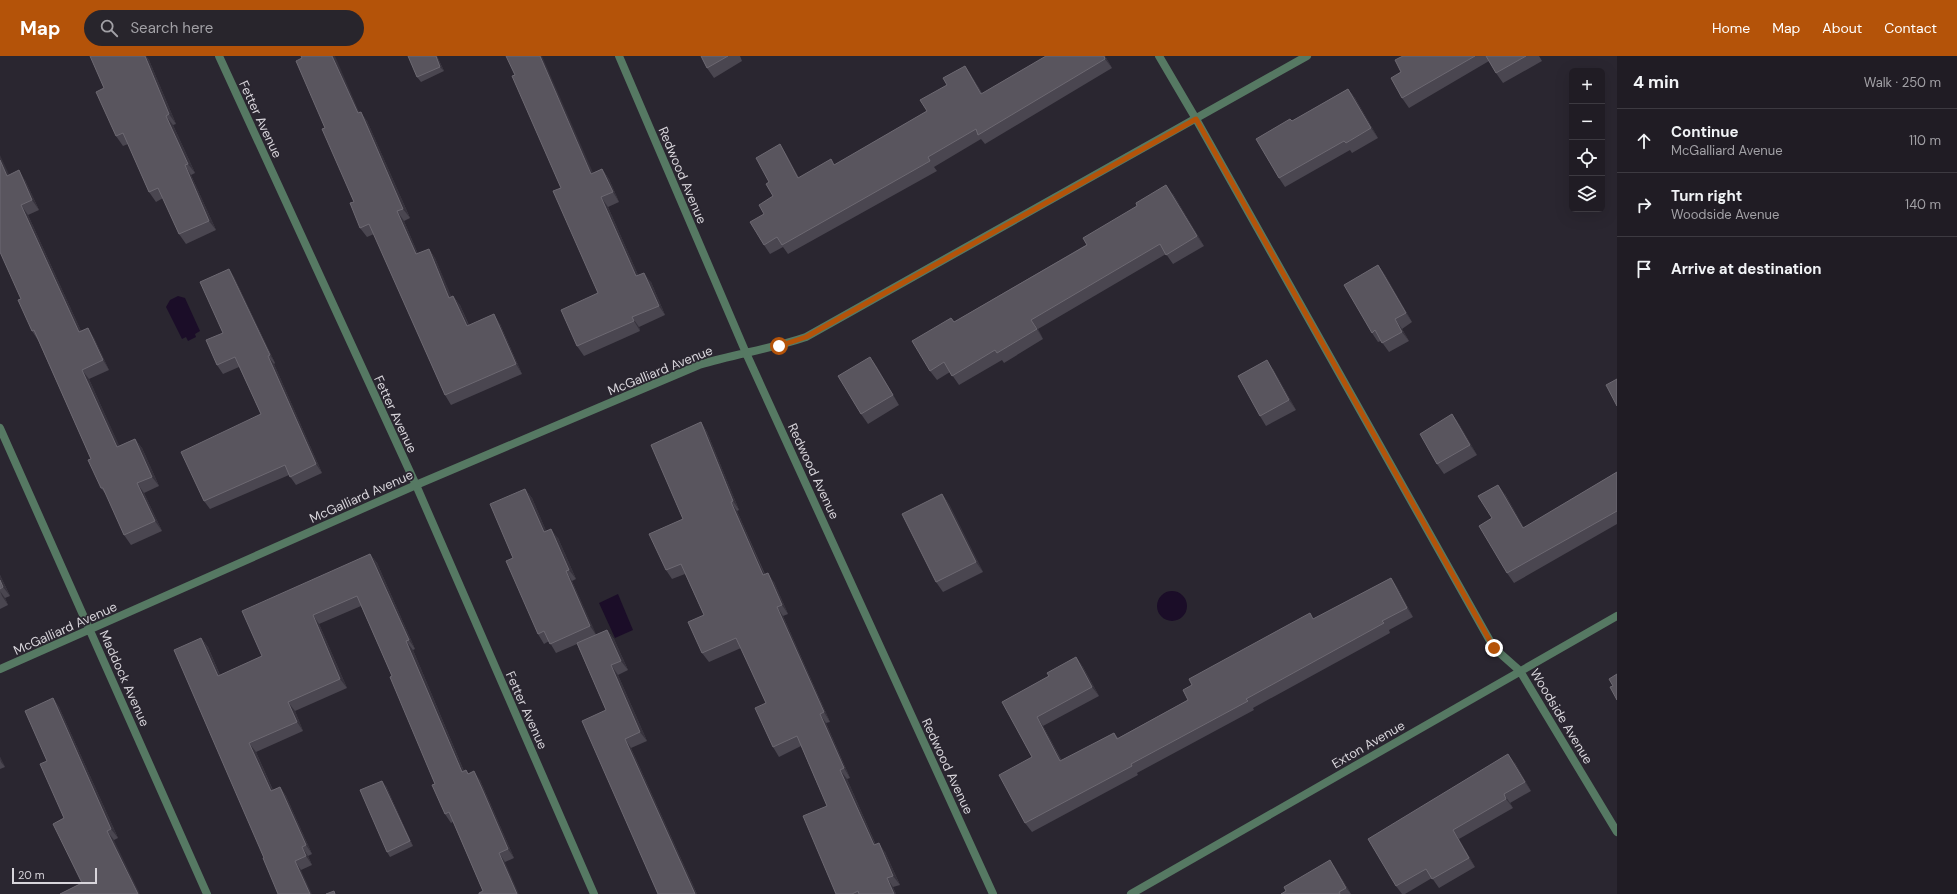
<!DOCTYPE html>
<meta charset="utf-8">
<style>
:root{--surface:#201c24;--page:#28252c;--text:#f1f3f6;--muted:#a2a1a6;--line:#3d3a41;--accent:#b45309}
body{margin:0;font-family:"DM Sans",sans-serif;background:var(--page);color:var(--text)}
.controls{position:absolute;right:12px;top:12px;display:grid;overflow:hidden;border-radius:6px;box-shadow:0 4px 16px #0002}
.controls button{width:36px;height:36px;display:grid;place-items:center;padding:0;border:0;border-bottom:1px solid var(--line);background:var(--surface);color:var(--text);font:20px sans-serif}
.scale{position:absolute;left:12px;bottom:10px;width:85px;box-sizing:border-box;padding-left:4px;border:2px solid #d8d5db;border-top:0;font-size:11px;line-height:14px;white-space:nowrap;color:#d8d5db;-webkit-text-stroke:3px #2a2630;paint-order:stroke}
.stop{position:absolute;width:12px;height:12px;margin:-9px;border:3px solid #b45309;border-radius:50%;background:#fff}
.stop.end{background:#b45309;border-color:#fff;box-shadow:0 1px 4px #0008}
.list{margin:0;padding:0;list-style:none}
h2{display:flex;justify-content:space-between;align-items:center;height:52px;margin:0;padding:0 16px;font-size:17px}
h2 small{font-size:13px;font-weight:400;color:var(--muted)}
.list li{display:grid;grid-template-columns:26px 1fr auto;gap:12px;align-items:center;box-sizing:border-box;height:64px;padding:0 16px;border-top:1px solid var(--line)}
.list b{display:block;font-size:15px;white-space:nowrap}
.list p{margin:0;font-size:13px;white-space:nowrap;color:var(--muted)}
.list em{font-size:13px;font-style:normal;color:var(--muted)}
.icon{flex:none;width:22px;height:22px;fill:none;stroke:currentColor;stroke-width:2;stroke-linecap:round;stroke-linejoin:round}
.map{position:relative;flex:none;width:1617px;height:838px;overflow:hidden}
header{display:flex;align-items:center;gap:24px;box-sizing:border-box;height:56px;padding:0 20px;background:var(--accent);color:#fff}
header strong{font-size:19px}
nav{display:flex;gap:22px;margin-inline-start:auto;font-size:14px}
.search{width:280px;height:36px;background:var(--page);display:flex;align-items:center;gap:10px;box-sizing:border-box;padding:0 14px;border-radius:22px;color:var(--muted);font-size:15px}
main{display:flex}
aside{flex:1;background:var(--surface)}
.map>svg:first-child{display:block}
.water{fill:#1b0d28}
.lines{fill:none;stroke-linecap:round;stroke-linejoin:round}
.minor{stroke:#567963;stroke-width:8}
.wall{fill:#4a4650}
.shaded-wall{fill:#37333d}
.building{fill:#59555e;stroke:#6d6972}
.route{stroke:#b45309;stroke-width:5}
.labels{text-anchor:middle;stroke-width:3.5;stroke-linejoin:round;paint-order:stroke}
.street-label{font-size:13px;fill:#d8d5db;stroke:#2a2630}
</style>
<header>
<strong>Map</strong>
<div class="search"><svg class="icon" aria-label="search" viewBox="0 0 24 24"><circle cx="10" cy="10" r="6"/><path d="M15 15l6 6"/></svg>Search here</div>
<nav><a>Home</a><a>Map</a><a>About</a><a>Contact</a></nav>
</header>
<main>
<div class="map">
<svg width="1617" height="838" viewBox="0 0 1617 838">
<rect width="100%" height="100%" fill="#2a2630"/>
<path class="water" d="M 178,240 L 185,242 L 200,275 L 195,278 L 196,281 L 188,285 L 186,281 L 182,283 L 166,251 L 170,244 Z
M1157 550a15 15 0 1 1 30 0a15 15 0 1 1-30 0Z
M 618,538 L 633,574 L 615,582 L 599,547 Z"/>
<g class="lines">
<path class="minor" d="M 219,0 L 416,429 L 594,838
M 619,0 L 746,297 L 993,838
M 1159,0 L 1196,63 L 1494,592 L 1520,615 L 1617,776
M 0,372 L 207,838
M 0,613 L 416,429 L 699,309 C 734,298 771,293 806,281 L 1307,0
M 1131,838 L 1617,560"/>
</g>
<path class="wall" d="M 90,0 L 146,0 L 149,4 L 176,68 L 173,69 L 195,117 L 191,119 L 216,174 L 186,188 L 179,178 L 163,142 L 156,146 L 149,136 L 128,88 L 123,90 L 116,80 L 104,32 Z
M 408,0 L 437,0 L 444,15 L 421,26 L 417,21 Z
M 701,0 L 740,0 L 742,5 L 714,22 L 707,12 Z
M 1105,0 L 1112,12 L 985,88 L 981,83 L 934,111 L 937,115 L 788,198 L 783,191 L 770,198 L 764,189 L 764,158 L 773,140 L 769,126 L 780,88 L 786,98 L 799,122 L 835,109 L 927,55 L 947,29 L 965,10 L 971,19 L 982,37 Z
M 1403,0 L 1539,0 L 1542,5 L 1503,27 L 1496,17 L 1489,5 L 1409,52 L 1402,42 L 1401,16 Z
M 302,2 L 360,56 L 367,65 L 410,162 L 404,165 L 418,198 L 429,193 L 435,202 L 451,241 L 453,240 L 460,249 L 469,269 L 500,268 L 522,318 L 451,349 L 445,339 L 374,178 L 367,181 L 360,172 L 354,146 L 325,72 Z
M 1348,33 L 1355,42 L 1378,82 L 1352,97 L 1350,94 L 1285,131 L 1279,122 L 1292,65 Z
M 602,113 L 609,123 L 619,146 L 608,151 L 638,219 L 651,226 L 665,259 L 639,271 L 640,275 L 584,300 L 577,290 L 598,237 L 593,117 Z
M 9,119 L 25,124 L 39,154 L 28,159 L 81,275 L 88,272 L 94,282 L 109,314 L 89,323 L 119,390 L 135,383 L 142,392 L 159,430 L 144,437 L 162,475 L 131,489 L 124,479 L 107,440 L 101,432 L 91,403 L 38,284 L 32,275 L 21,243 Z
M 1173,138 L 1204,190 L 1173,208 L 1166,198 L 1038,273 L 1043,283 L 1004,307 L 1002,304 L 959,329 L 950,316 L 937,324 L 930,315 L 951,262 L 954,266 Z
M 1378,209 L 1385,219 L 1412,266 L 1402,273 L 1409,285 L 1389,296 L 1381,285 L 1378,286 L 1372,277 Z
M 229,213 L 234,221 L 275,307 L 274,308 L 322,417 L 296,429 L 289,419 L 210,453 L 204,445 L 261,358 L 239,311 L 223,318 L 217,309 L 223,277 Z
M 870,301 L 877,311 L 899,349 L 868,368 L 861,358 Z
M 1273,313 L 1296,354 L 1266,370 L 1260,360 Z
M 1452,358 L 1459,368 L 1477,399 L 1444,418 L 1437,408 Z
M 701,366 L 707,376 L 739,454 L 737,455 L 765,518 L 774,526 L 788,558 L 783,560 L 830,666 L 826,667 L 850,722 L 847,723 L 876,789 L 885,796 L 900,829 L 893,831 L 896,838 L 836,838 L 827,750 L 801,690 L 779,701 L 773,691 L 766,647 L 741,592 L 709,606 L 702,597 L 704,559 L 685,518 L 672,523 L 666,514 L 683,463 Z
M 1617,416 L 1617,468 L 1514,527 L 1507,517 L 1492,462 L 1505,438 L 1524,472 Z
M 525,433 L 532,442 L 546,475 L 558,482 L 576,523 L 572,525 L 596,579 L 607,574 L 614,583 L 628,614 L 618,619 L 647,685 L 631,692 L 697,838 L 658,838 L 606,654 L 577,588 L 556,597 L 549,585 L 544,588 L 538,578 L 513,502 Z
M 942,438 L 949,448 L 983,516 L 943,536 L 936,526 Z
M 370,498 L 377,507 L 415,593 L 413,594 L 464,715 L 466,714 L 468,717 L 480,724 L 514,802 L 505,806 L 483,835 L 453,766 L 451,767 L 445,758 L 435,728 L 392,620 L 361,550 L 319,568 L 347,632 L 295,655 L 303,675 L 256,696 L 273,734 L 280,731 L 286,740 L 312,798 L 308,800 L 312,809 L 301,814 L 264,802 L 201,582 L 208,591 L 220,619 L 262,600 Z
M 0,519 L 10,540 L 5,542 L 8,549 L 0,553 Z
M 1391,522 L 1397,531 L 1413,561 L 1389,574 L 1390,577 L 1253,652 L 1254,654 L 1137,717 L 1138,719 L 1032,776 L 1025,767 L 1032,701 L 1002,646 L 1049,620 L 1076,601 L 1083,611 L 1099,640 L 1043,670 L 1062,705 L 1114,677 L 1118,682 L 1188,644 L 1314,563 Z
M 53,642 L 59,651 L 118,782 L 114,784 L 82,827 L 47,705 Z
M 0,701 L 5,711 L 0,713 Z
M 1515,707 L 1531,735 L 1510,747 L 1513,752 L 1459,783 L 1475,811 L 1439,832 L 1432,822 L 1405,838 L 1402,838 L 1396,830 Z
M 386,730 L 413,790 L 390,801 L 387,796 Z
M 1330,804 L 1336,813 L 1351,838 L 1281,838 L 1286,835 Z"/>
<path class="shaded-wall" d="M 145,0 L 146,0 L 149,4 L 176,68 L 169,58 Z
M 332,0 L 335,0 L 364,67 L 358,57 Z
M 436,0 L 437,0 L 444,15 L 440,11 Z
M 540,0 L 542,0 L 598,128 L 591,118 Z
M 1104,0 L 1105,0 L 1112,12 L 1105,3 Z
M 965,10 L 971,19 L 987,47 L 981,38 Z
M 1348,33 L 1355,42 L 1378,82 L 1371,72 Z
M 361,56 L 367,65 L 410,162 L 403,153 Z
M 166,60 L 173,69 L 195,117 L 188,108 Z
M 780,88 L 786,98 L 804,131 L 798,122 Z
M 0,99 L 14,129 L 7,120 L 0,104 Z
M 185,109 L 191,119 L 216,174 L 209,165 Z
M 602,113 L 609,123 L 619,146 L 613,136 Z
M 19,114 L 25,124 L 39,154 L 32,144 Z
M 1166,129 L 1173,138 L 1204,190 L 1197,180 Z
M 601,141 L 608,151 L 643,230 L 636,220 Z
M 21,149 L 28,159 L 86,286 L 79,276 Z
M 397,155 L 404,165 L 422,208 L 416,198 Z
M 429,193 L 435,202 L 456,251 L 449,242 Z
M 1378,209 L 1385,219 L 1412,266 L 1406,257 Z
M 229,213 L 234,221 L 275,307 L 270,299 Z
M 644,217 L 651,226 L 665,259 L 659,250 Z
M 453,240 L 460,249 L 473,280 L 467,270 Z
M 494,258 L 500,268 L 522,318 L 516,308 Z
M 632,261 L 639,271 L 640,275 L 634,265 Z
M 1395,263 L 1402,273 L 1409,285 L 1402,276 Z
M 1031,264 L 1038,273 L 1043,283 L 1037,273 Z
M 88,272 L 94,282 L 109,314 L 103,304 Z
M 268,300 L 274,308 L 322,417 L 316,408 Z
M 870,301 L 877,311 L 899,349 L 893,339 Z
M 1267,304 L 1273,313 L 1296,354 L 1289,344 Z
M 82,314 L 89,323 L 124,400 L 117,391 Z
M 1452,358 L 1459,368 L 1477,399 L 1470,389 Z
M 701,366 L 707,376 L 739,454 L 733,445 Z
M 135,383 L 142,392 L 159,430 L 152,421 Z
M 137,427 L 144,437 L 162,475 L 155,465 Z
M 1498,429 L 1505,438 L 1530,482 L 1523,472 Z
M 525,433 L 532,442 L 551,486 L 544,476 Z
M 942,438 L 949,448 L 983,516 L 976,506 Z
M 731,446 L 737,455 L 769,529 L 763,519 Z
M 551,473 L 558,482 L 576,523 L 569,514 Z
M 370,498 L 377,507 L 415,593 L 409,584 Z
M 566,515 L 572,525 L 597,580 L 590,570 Z
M 768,517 L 774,526 L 788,558 L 782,549 Z
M 0,519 L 10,540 L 3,531 L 0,524 Z
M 1391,522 L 1397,531 L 1413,561 L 1407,552 Z
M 0,535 L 5,542 L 8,549 L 2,540 Z
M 777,551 L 783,560 L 830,666 L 824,656 Z
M 313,559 L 319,568 L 347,632 L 340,623 Z
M 607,574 L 614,583 L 628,614 L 621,605 Z
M 201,582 L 208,591 L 224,629 L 218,620 Z
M 406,585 L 413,594 L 468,725 L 462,716 Z
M 1076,601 L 1083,611 L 1099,640 L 1092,631 Z
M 611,609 L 618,619 L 647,685 L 640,676 Z
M 53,642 L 59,651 L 118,782 L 111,773 Z
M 288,646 L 295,655 L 303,675 L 297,666 Z
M 820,658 L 826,667 L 850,722 L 844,712 Z
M 1037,661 L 1043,670 L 1067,715 L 1060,705 Z
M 625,683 L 631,692 L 697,838 L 695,838 Z
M 249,687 L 256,696 L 277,744 L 271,735 Z
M 1508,698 L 1515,707 L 1531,735 L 1525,726 Z
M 0,701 L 5,711 L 1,706 L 0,703 Z
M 840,714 L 847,723 L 880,799 L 874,789 Z
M 474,715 L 480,724 L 514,802 L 508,793 Z
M 382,725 L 386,730 L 413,790 L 410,785 Z
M 280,731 L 286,740 L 312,798 L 306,789 Z
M 1504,738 L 1510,747 L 1513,752 L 1506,743 Z
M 1453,774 L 1459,783 L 1475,811 L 1469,802 Z
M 107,775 L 114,784 L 140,838 L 138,838 Z
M 879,787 L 885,796 L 900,829 L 893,820 Z
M 302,791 L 308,800 L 312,809 L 306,800 Z
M 499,797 L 505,806 L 519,838 L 517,838 Z
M 1330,804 L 1336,813 L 1351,838 L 1346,832 Z
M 295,805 L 301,814 L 312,838 L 310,838 Z
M 887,822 L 893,831 L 896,838 L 894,838 Z"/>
<path class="building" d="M 90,0 L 145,0 L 169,58 L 166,60 L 188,108 L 185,109 L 209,165 L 179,178 L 158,132 L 149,136 L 123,77 L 116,80 L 96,36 L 104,32 Z
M 301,0 L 332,0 L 358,57 L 361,56 L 403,153 L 397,155 L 416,198 L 429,193 L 449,242 L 453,240 L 467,270 L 494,258 L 516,308 L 445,339 L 369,168 L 360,172 L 350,147 L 354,146 L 322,73 L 325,72 L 296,5 L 302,2 Z
M 408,0 L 436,0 L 440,11 L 417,21 Z
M 506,0 L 540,0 L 591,118 L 602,113 L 613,136 L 601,141 L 636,220 L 644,217 L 659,250 L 632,261 L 634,265 L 577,290 L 561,254 L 598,237 L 553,135 L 561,132 L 512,20 L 515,19 Z
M 701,0 L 728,0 L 707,12 Z
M 1046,0 L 1104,0 L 1105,3 L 978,79 L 976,73 L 928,101 L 930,105 L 782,189 L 777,181 L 764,189 L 750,166 L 764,158 L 759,149 L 773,140 L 766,128 L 769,126 L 756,102 L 780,88 L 798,122 L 831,103 L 834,109 L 927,55 L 920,44 L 947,29 L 943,22 L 965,10 L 981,38 Z
M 1403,0 L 1475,0 L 1402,42 L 1391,22 L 1401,16 L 1395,4 Z
M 1486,0 L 1526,0 L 1496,17 Z
M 1348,33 L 1371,72 L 1346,87 L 1344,85 L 1279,122 L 1256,83 L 1290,63 L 1292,65 Z
M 0,104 L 7,120 L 19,114 L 32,144 L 21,149 L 79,276 L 88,272 L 103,304 L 82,314 L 117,391 L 135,383 L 152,421 L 137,427 L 155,465 L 124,479 L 103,432 L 101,432 L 88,404 L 91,403 L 34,274 L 32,275 L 18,244 L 21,243 L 0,196 Z
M 1166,129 L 1197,180 L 1166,199 L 1160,188 L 1031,264 L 1037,273 L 997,297 L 995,294 L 952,320 L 944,306 L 930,315 L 912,285 L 951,262 L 954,266 L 1087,189 L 1083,182 L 1137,150 L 1136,147 Z
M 1378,209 L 1406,257 L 1395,263 L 1402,276 L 1382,287 L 1375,274 L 1372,277 L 1344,229 Z
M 229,213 L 270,299 L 268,300 L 316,408 L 290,421 L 285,409 L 204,445 L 181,396 L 261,358 L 235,301 L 217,309 L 206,284 L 223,277 L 200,226 Z
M 870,301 L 893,339 L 861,358 L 838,320 Z
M 1267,304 L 1289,344 L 1260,360 L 1238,320 Z
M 1617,323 L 1617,350 L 1606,329 Z
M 1452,358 L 1470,389 L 1437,408 L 1420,378 Z
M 701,366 L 733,445 L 731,446 L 763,519 L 768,517 L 782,549 L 777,551 L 824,656 L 820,658 L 844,712 L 840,714 L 874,789 L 879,787 L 893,820 L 887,822 L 894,838 L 859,838 L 858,835 L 852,838 L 836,838 L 803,760 L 827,750 L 797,680 L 773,691 L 755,652 L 766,647 L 736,582 L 702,597 L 688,566 L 704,559 L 681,508 L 666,514 L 649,478 L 683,463 L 651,389 Z
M 1617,416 L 1617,455 L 1507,517 L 1479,470 L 1492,462 L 1478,440 L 1498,429 L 1523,472 Z
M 525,433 L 544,476 L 551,473 L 569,514 L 566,515 L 590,570 L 550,588 L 544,575 L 538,578 L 506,505 L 513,502 L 490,448 Z
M 942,438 L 976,506 L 936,526 L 902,458 Z
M 370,498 L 409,584 L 406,585 L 462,716 L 466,714 L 468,718 L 474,715 L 483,735 L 508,793 L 499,797 L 517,838 L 479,838 L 479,837 L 483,835 L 449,756 L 445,758 L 432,729 L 435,728 L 390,621 L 392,620 L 357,540 L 313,559 L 340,623 L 288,646 L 297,666 L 249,687 L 271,735 L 280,731 L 306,789 L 302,791 L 306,800 L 295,805 L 310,838 L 278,838 L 263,802 L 264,802 L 174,594 L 201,582 L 218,620 L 262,600 L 242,555 Z
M 1391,522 L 1407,552 L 1382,565 L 1384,567 L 1246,643 L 1248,645 L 1131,708 L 1132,710 L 1025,767 L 999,719 L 1032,701 L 1002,646 L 1049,620 L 1047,617 L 1076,601 L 1092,631 L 1037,661 L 1060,705 L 1114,677 L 1117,683 L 1188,644 L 1183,634 L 1192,629 L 1189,623 L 1310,557 L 1313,563 Z
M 0,524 L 3,531 L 0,533 Z
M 607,574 L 621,605 L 611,609 L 640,676 L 625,683 L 695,838 L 658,838 L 582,665 L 606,654 L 577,587 Z
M 1617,618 L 1617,644 L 1610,631 L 1613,630 L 1609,623 Z
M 53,642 L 111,773 L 107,775 L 138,838 L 60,838 L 82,827 L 53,768 L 64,762 L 40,708 L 47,705 L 25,655 Z
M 1508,698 L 1525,726 L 1504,738 L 1506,743 L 1453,774 L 1469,802 L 1432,823 L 1426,813 L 1396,830 L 1368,783 Z
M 382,725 L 410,785 L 387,796 L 360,734 Z
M 1330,804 L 1346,832 L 1339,836 L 1340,838 L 1281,838 L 1286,835 L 1284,831 Z
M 334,835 L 335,838 L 326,838 Z"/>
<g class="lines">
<path class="route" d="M 779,290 L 806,281 L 1196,63 L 1494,592"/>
</g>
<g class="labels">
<g class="street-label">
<text transform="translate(261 63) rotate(65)" y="5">Fetter Avenue</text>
<text transform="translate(683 119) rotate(67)" y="5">Redwood Avenue</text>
<text transform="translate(660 314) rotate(-22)" y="5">McGalliard Avenue</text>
<text transform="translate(396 358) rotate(65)" y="5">Fetter Avenue</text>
<text transform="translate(814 415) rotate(65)" y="5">Redwood Avenue</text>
<text transform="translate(361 440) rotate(-24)" y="5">McGalliard Avenue</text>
<text transform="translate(65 572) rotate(-24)" y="5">McGalliard Avenue</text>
<text transform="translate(125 622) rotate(66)" y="5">Maddock Avenue</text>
<text transform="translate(527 654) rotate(66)" y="5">Fetter Avenue</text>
<text transform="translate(1562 660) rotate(59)" y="5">Woodside Avenue</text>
<text transform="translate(1368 688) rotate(-30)" y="5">Exton Avenue</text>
<text transform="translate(948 710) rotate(65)" y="5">Redwood Avenue</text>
</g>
</g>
</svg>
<div class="controls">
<button>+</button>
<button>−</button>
<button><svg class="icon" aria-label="locate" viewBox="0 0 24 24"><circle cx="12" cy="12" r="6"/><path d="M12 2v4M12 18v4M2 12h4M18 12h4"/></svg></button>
<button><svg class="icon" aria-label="layers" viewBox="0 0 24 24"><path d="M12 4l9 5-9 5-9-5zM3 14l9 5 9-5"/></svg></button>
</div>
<div class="scale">20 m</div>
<div class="stop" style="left:779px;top:290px"></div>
<div class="stop end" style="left:1494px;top:592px"></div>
</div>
<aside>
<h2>4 min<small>Walk · 250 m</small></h2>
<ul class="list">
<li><svg class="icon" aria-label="ahead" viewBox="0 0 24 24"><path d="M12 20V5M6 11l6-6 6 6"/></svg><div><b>Continue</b><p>McGalliard Avenue</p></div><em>110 m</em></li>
<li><svg class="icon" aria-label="right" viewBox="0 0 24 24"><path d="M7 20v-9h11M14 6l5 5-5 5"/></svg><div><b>Turn right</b><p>Woodside Avenue</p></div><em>140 m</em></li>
<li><svg class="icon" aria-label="arrive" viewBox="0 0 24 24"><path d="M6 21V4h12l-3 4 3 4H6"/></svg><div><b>Arrive at destination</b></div></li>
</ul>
</aside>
</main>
